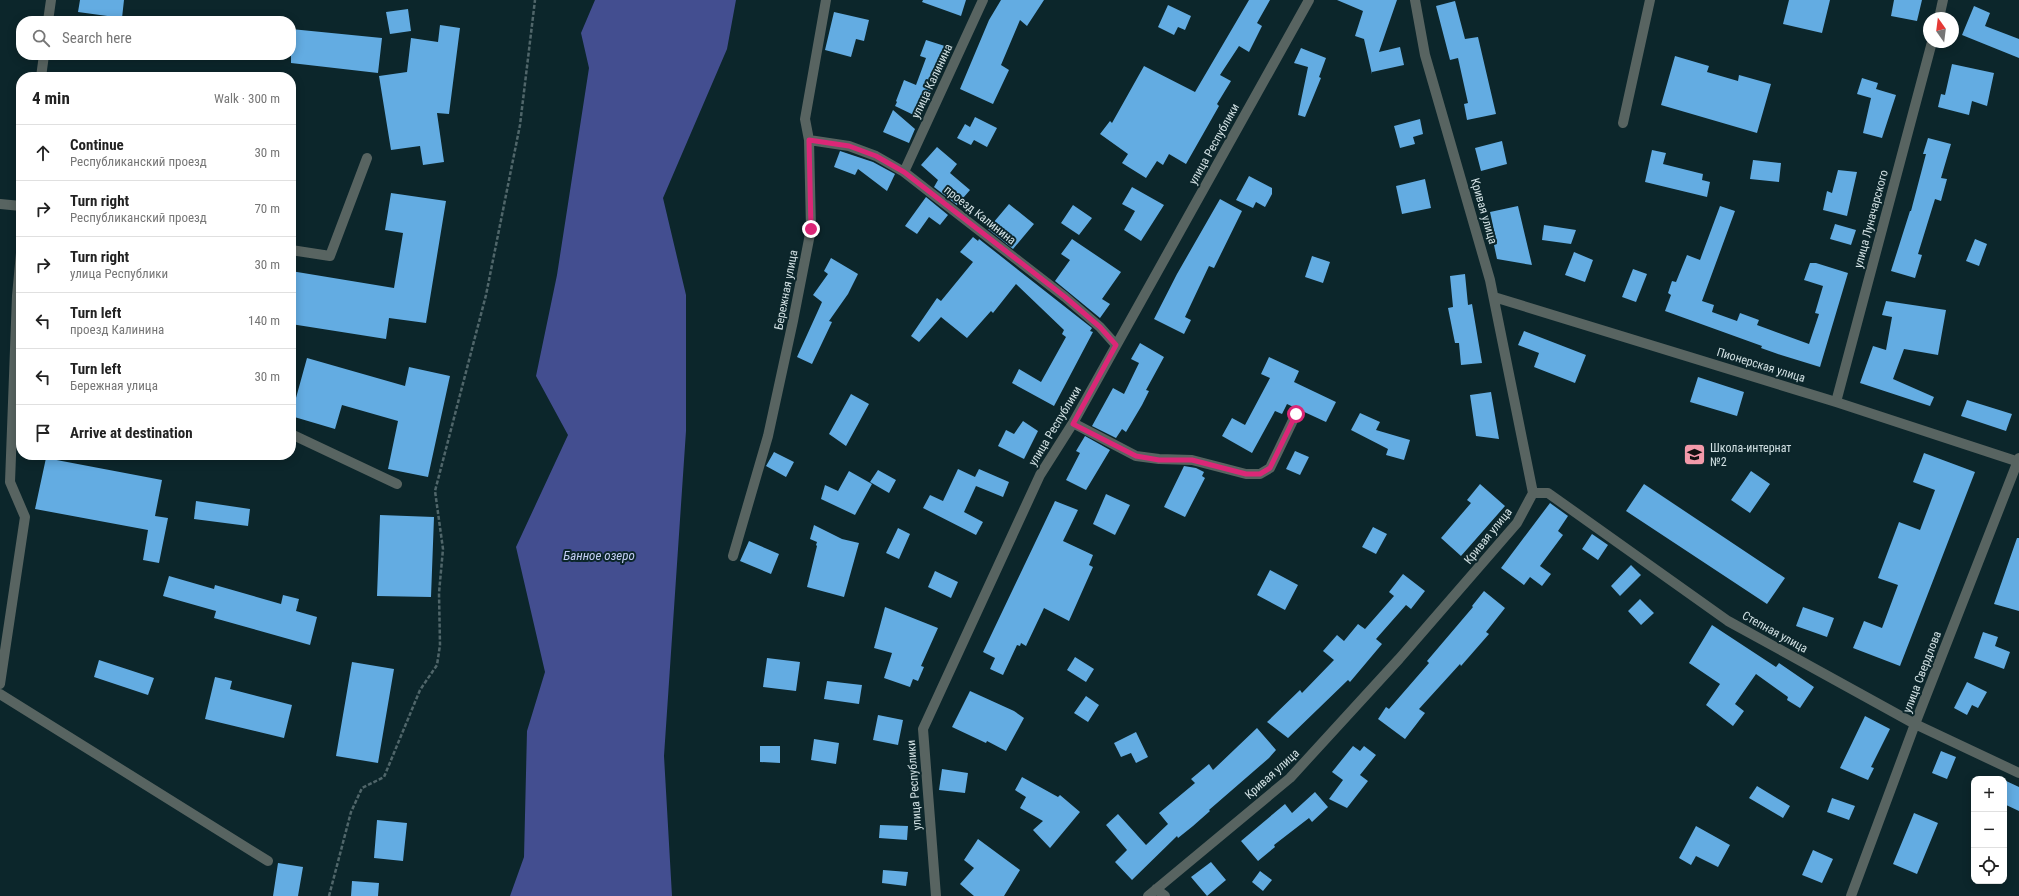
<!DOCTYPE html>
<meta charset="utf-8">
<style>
:root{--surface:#fff;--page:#f6f6f6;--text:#222;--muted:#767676;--line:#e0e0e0}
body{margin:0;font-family:"Roboto Condensed",sans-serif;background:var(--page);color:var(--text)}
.controls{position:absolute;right:12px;bottom:12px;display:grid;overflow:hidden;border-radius:8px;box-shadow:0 2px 10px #0003}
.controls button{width:36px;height:36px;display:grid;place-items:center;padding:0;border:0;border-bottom:1px solid var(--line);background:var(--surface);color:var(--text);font:20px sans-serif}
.compass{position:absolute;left:1923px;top:12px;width:36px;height:36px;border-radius:50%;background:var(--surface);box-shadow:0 2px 10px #0003;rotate:346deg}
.stop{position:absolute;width:12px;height:12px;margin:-9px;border:3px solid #db2777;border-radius:50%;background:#fff}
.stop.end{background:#db2777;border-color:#fff;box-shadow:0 1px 4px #0008}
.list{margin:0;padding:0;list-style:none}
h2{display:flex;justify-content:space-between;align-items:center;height:52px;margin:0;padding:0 16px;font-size:17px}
h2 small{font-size:13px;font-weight:400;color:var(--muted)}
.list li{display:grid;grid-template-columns:26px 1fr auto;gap:12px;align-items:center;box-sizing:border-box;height:56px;padding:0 16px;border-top:1px solid var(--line)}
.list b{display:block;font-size:15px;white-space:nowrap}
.list p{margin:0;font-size:13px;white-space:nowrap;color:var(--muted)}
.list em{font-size:13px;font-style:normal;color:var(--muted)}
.icon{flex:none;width:22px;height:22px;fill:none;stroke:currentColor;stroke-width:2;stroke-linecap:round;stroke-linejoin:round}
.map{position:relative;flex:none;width:2019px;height:896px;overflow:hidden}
.search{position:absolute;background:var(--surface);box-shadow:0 2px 10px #0003;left:16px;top:16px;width:280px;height:44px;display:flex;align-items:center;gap:10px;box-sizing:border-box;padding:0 14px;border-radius:16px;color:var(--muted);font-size:15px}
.panel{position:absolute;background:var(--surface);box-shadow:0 2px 10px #0003;left:16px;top:72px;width:280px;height:388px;border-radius:16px}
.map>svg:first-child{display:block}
.water{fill:#434e90}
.building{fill:#63ace2}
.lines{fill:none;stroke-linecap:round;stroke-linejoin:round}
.path{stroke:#50666a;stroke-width:2.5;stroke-dasharray:4 2;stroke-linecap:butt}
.minor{stroke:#586461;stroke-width:10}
.route{stroke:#db2777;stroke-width:5}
.labels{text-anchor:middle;stroke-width:4;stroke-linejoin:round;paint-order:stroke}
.street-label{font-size:12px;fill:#d1e0e3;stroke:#0c262b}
.poi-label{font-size:12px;fill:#d1e0e3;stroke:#0c262b;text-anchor:start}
.water-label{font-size:13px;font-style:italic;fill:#c4cef4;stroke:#0c262b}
</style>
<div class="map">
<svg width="2019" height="896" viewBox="0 0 2019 896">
<rect width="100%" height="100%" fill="#0c262b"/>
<path class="water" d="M 595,0 L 736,0 L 727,49 L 663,198 L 686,295 L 686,431 L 664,756 L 672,896 L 510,896 L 524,857 L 527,731 L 545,672 L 516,547 L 568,435 L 536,376 L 557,275 L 589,68 L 581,33 Z"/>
<path class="building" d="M 80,0 L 124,0 L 122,18 L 78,12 Z
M 923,0 L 966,0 L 961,16 L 922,2 Z
M 1001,0 L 1044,0 L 1027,26 L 1020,20 L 1001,65 L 1009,70 L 993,104 L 960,89 L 989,20 Z
M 1249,0 L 1270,0 L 1257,23 L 1262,26 L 1249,52 L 1239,46 L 1220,75 L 1231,81 L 1217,104 L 1219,106 L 1186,164 L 1169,154 L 1163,165 L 1157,161 L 1146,178 L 1122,163 L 1128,154 L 1100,134 L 1110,121 L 1112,123 L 1144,66 L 1195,92 Z
M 1337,0 L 1397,0 L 1379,52 L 1400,47 L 1404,65 L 1372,72 L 1372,74 L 1364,39 L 1355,36 L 1363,11 Z
M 1789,0 L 1830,0 L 1822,33 L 1783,24 Z
M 1894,0 L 1922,0 L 1917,21 L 1891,16 Z
M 1455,1 L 1465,39 L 1478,37 L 1496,114 L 1467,120 L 1464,104 L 1468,103 L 1458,58 L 1450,60 L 1436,6 Z
M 1168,5 L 1191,16 L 1185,30 L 1178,27 L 1174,35 L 1158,27 Z
M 1974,6 L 1990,13 L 1985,26 L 2019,39 L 2019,58 L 1962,35 Z
M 408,9 L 411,31 L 390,34 L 386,12 Z
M 834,12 L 869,20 L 864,41 L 856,39 L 851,57 L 825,50 Z
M 440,25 L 460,28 L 449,114 L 437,113 L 444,162 L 423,165 L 420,146 L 391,150 L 379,76 L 407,72 L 411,38 L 438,42 Z
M 291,29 L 382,38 L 378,73 L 291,63 Z
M 926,40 L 948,47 L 920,118 L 895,106 L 897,102 L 896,101 L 904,80 L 916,85 L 926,58 L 920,56 Z
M 1301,48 L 1326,58 L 1319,77 L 1321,78 L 1305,117 L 1298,115 L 1308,67 L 1294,63 Z
M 1675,56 L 1709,66 L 1707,72 L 1738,81 L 1739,75 L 1771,84 L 1757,133 L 1661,105 Z
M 1952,64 L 1994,73 L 1987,106 L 1972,101 L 1969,115 L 1938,107 L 1941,94 L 1945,95 Z
M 1862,78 L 1878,83 L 1876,89 L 1896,95 L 1882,138 L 1863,133 L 1871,98 L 1857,94 Z
M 893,110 L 915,129 L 909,143 L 883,132 Z
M 975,117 L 997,128 L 987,147 L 974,140 L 971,145 L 957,138 L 965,124 L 970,127 Z
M 1420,119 L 1423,134 L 1413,137 L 1415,144 L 1400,148 L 1394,126 Z
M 1928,138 L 1951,144 L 1941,178 L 1947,179 L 1941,201 L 1935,199 L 1918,254 L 1922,255 L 1915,278 L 1891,271 L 1910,211 L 1911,211 L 1926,154 L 1923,154 Z
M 1502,141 L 1507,164 L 1481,171 L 1475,148 Z
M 937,147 L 957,164 L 950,173 L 970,190 L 957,205 L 934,187 L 938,180 L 921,165 Z
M 1652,150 L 1666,153 L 1663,164 L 1703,174 L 1702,180 L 1710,182 L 1707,197 L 1645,182 Z
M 840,151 L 873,162 L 895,174 L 887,191 L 858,169 L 855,175 L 834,167 Z
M 1753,160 L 1781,163 L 1779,182 L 1750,179 Z
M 1838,170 L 1857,172 L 1847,216 L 1823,210 L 1827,191 L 1832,193 Z
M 1249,176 L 1272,188 L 1272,194 L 1265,207 L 1256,202 L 1253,208 L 1236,200 Z
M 1425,179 L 1431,208 L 1402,214 L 1396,186 Z
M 1132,187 L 1164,205 L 1141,241 L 1124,230 L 1135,211 L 1122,204 Z
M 391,193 L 446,201 L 426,323 L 389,318 L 386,339 L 291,324 L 291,271 L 394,288 L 403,233 L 385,230 Z
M 926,197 L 948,215 L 940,225 L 929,217 L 917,234 L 905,226 Z
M 1220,199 L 1242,211 L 1214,268 L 1209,266 L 1185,317 L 1191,320 L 1184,334 L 1154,319 L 1177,274 Z
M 1009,204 L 1034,224 L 1013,249 L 988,229 Z
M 1073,205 L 1092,218 L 1079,235 L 1061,223 Z
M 1518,206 L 1532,265 L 1497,259 L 1494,245 L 1497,244 L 1490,212 Z
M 1720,206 L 1735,211 L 1702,301 L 1714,305 L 1712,312 L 1737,321 L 1740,313 L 1759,320 L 1757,325 L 1809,344 L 1819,314 L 1815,313 L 1823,286 L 1804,280 L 1810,263 L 1816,263 L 1848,273 L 1820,367 L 1781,355 L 1761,348 L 1762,346 L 1665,311 L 1671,295 L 1668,293 L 1672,281 L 1676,282 L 1687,255 L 1700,260 Z
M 1835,224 L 1856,230 L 1851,245 L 1830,239 Z
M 1544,225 L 1576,230 L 1571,244 L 1542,240 Z
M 973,237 L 978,241 L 979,239 L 1092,328 L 1090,331 L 1093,332 L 1054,406 L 1012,383 L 1019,369 L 1041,382 L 1066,337 L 1062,334 L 1064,330 L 1016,284 L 993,313 L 991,311 L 967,338 L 941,317 L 919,342 L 911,336 L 937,298 L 941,301 L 973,262 L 960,252 Z
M 1072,239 L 1121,272 L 1102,299 L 1110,304 L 1100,318 L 1055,281 L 1070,260 L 1061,254 Z
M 1975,239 L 1987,244 L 1979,266 L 1966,261 Z
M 1574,252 L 1593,260 L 1585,282 L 1565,275 Z
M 1312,256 L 1330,262 L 1323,283 L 1305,277 Z
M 831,258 L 858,274 L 848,294 L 829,321 L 832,322 L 812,364 L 797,357 L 822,302 L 813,295 L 828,274 L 824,271 Z
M 1633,269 L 1647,274 L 1636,302 L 1622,297 Z
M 1465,274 L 1468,305 L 1472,304 L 1482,363 L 1461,365 L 1459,343 L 1455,343 L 1448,308 L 1453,307 L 1450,276 Z
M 1886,301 L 1946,310 L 1938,355 L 1904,349 L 1893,379 L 1934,397 L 1930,406 L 1860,383 L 1873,346 L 1886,350 L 1892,317 L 1882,315 Z
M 1524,331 L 1586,355 L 1575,383 L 1534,367 L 1539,353 L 1518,345 Z
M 1140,343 L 1164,357 L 1146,390 L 1149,391 L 1142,405 L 1126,432 L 1122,429 L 1116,438 L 1092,426 L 1113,388 L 1124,394 L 1139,363 L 1131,359 Z
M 1269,357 L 1299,371 L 1294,382 L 1336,402 L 1326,422 L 1287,404 L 1282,414 L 1275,411 L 1252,453 L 1222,436 L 1232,418 L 1245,425 L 1270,378 L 1261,374 Z
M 307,358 L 405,386 L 409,367 L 450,376 L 428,477 L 388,469 L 398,421 L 342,405 L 335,429 L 291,416 Z
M 1698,377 L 1744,392 L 1737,416 L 1690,402 Z
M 1491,392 L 1499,439 L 1476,436 L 1470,395 Z
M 851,394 L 869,404 L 846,446 L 829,434 Z
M 1967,400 L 2012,414 L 2006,431 L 1961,416 Z
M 1360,413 L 1380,422 L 1376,430 L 1410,440 L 1404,460 L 1386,455 L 1388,449 L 1351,430 Z
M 1023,421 L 1038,431 L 1024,459 L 998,446 L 1006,430 L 1014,434 Z
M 1085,436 L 1110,450 L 1086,490 L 1066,480 L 1080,453 L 1076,451 Z
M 1295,451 L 1309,457 L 1300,475 L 1286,469 Z
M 774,452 L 794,462 L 786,477 L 766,466 Z
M 1924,453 L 1975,472 L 1900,666 L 1853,648 L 1864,621 L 1882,628 L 1898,585 L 1878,578 L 1899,522 L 1920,530 L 1935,490 L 1913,482 Z
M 46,458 L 162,480 L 155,516 L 168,518 L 159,563 L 143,560 L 148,530 L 35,509 Z
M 1184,466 L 1196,468 L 1204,472 L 1202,476 L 1205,478 L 1185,517 L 1164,507 Z
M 958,469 L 975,477 L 979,469 L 1009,482 L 1003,497 L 976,486 L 964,512 L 983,522 L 976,535 L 923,508 L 930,495 L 943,501 Z
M 878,470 L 896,480 L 889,493 L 870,482 Z
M 849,471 L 872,484 L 855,515 L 821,499 L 825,485 L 838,491 Z
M 1751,471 L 1770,484 L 1750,513 L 1731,500 Z
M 1480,484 L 1505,506 L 1461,556 L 1441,538 L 1471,503 L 1467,500 Z
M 1644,484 L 1785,578 L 1767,604 L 1626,511 Z
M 1106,494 L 1130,505 L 1115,535 L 1093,524 Z
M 196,501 L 250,509 L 248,526 L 194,519 Z
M 1055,501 L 1078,510 L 1063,541 L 1093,555 L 1089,565 L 1093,567 L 1069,621 L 1044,608 L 1026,646 L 1021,643 L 1020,646 L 1017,645 L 1003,675 L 990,669 L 995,658 L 983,652 Z
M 1550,503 L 1568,516 L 1558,531 L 1563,535 L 1540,566 L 1551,574 L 1542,586 L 1530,577 L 1524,585 L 1501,568 Z
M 380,515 L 434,517 L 431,597 L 377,596 Z
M 814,525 L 842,539 L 859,543 L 844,597 L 807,587 L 817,546 L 816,545 L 817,542 L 810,539 Z
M 1373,527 L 1387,534 L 1376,554 L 1362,547 Z
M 898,528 L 910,534 L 899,559 L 886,553 Z
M 1592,534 L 1608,545 L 1598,560 L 1582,549 Z
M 2017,538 L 2019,538 L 2019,611 L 1994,604 Z
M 749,541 L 779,554 L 771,574 L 740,561 Z
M 1631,565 L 1641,575 L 1620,596 L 1611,586 Z
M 1270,570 L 1298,585 L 1285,610 L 1257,595 Z
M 935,571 L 958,582 L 951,598 L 928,587 Z
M 1403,574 L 1425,591 L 1411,609 L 1406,605 L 1376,639 L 1382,644 L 1350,682 L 1348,680 L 1288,738 L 1267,722 L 1300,690 L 1302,693 L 1334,660 L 1323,651 L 1337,635 L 1344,641 L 1358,624 L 1365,629 L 1394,596 L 1389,592 Z
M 169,576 L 214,589 L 215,585 L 281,604 L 283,595 L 299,599 L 296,611 L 317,617 L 310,645 L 214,618 L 216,611 L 163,596 Z
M 1484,591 L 1505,608 L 1486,632 L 1489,634 L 1461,666 L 1460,664 L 1419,709 L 1425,713 L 1405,739 L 1378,719 L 1386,707 L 1389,709 L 1429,663 L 1427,661 L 1473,607 L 1472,606 Z
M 1640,599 L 1654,613 L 1641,625 L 1628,611 Z
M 885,607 L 938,628 L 921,666 L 924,667 L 918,681 L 913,679 L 910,687 L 884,678 L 892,653 L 874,648 Z
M 1803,607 L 1834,618 L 1827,637 L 1796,626 Z
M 1712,625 L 1776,667 L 1779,663 L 1814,687 L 1800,708 L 1787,700 L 1788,697 L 1756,674 L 1735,704 L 1744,711 L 1733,726 L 1706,705 L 1720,684 L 1689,663 Z
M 1983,632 L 1998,637 L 1995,646 L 2010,652 L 2004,669 L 1974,658 Z
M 1075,657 L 1094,669 L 1086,682 L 1067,670 Z
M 767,658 L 800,662 L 796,691 L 763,687 Z
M 99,660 L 154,678 L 148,695 L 94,677 Z
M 352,662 L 394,669 L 378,763 L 336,756 Z
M 215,677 L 232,681 L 230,689 L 292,705 L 284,738 L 205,719 Z
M 827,681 L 862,685 L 859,704 L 824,699 Z
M 1967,682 L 1987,692 L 1978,708 L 1972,705 L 1967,715 L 1954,708 Z
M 970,691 L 1014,711 L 1024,718 L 1006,751 L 987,741 L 986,743 L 952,727 Z
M 1086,696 L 1099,705 L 1088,722 L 1074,713 Z
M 878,715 L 903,720 L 898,745 L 873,740 Z
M 1865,716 L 1890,729 L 1871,767 L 1874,768 L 1868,780 L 1840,768 Z
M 1257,728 L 1276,750 L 1269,758 L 1209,810 L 1210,811 L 1193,826 L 1178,838 L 1177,836 L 1132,880 L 1115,862 L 1127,850 L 1106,825 L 1118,814 L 1146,845 L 1168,824 L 1159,813 L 1195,783 L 1191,779 L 1209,764 L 1213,770 Z
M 1136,732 L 1148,757 L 1136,763 L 1131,753 L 1121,757 L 1114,743 Z
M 814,739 L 839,743 L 836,764 L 811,760 Z
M 760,746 L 780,746 L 780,763 L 760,762 Z
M 1353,746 L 1360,751 L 1364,746 L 1376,755 L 1360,775 L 1368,781 L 1347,808 L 1329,799 L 1343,780 L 1332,772 Z
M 1941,751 L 1956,757 L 1947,779 L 1932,773 Z
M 942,769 L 968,773 L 965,793 L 939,790 Z
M 1022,777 L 1058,797 L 1060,795 L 1080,812 L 1050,848 L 1033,830 L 1043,821 L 1020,808 L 1026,797 L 1015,790 Z
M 2004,780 L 2019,787 L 2019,811 L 2004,804 Z
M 1757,786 L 1790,806 L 1783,818 L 1749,798 Z
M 1315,792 L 1328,807 L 1312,822 L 1309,818 L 1274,845 L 1275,847 L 1258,861 L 1241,841 L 1285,804 L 1292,813 Z
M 1832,798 L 1855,806 L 1849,820 L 1827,812 Z
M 1914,813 L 1938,823 L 1917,874 L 1893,864 Z
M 377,820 L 407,823 L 403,861 L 374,858 Z
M 880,825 L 908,826 L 907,840 L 879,838 Z
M 1696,826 L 1730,845 L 1718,867 L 1696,856 L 1691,865 L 1679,858 Z
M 978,839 L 1020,870 L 1004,896 L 974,896 L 960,884 L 974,868 L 964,860 Z
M 1813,850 L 1833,859 L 1822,883 L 1802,875 Z
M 1211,862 L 1226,880 L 1207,896 L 1191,877 Z
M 278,863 L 303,867 L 298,896 L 273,896 Z
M 883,870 L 908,872 L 906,886 L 882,883 Z
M 1260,871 L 1272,880 L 1263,891 L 1252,882 Z
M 352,881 L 379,883 L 378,896 L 351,896 Z"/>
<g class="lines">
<path class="path" d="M 329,896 L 351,812 L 362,788 L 384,777 L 420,690 L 437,665 L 440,645 L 439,593 L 443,549 L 435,491 L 486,295 L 520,125 L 535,0"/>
<path class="minor" d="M 1939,18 L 1943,0
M 48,21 L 51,0
M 41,77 L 44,55
M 1623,123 L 1650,0
M 809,140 L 849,146 L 876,156 L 904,172 L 1065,297 L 1100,327 L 1116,345
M 904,172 L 983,0
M 0,204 L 21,206
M 291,250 L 330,256 L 367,158
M 1494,297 L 1836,402 L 2019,462
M 1836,402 L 1932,42
M 1073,423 L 1136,456 L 1159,459 L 1192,460 L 1246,474 L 1260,474 L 1270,468 L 1296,414
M 291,434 L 397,484
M 1533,493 L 1548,493 L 1728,621 L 1915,724 L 2019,773
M 733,556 L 768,436 L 793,321 L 811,229 L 809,140 L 805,119 L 826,0
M 0,684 L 25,517 L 10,482 L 17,296 L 21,253
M 0,694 L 268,861
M 1156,889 L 1165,896
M 936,896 L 923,729 L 1040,475 L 1073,423 L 1309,0
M 1148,896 L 1290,778 L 1399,659 L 1517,523 L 1533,493 L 1490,280 L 1425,55 L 1415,0
M 1851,896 L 1915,724 L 2019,458"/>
</g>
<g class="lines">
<path class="route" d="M 811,229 L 809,140 L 849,146 L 876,156 L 904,172 L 1065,297 L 1100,327 L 1116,345 L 1073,424 L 1136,456 L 1159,460 L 1192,460 L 1246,474 L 1260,474 L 1270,468 L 1296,414"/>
</g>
<defs>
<symbol id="school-square" viewBox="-11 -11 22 22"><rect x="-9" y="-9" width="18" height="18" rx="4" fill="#f39aaa" stroke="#0c262b"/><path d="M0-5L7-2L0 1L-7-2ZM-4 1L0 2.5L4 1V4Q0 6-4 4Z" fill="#111"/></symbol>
</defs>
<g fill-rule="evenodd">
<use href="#school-square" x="1682" y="442" width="25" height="25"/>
</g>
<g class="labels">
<g class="street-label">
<text transform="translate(932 81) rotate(-65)" y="4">улица Калинина</text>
<text transform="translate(1214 144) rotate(-61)" y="4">улица Республики</text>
<text transform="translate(1484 211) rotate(74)" y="4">Кривая улица</text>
<text transform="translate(980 215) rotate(38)" y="4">проезд Калинина</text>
<text transform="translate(1871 219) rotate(-75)" y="4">улица Луначарского</text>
<text transform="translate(786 290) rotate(-79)" y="4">Бережная улица</text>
<text transform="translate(1761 365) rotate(17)" y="4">Пионерская улица</text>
<text transform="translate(1055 426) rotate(-59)" y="4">улица Республики</text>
<text transform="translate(1488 536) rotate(-51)" y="4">Кривая улица</text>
<text transform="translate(1775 632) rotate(29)" y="4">Степная улица</text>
<text transform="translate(1922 672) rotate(-69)" y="4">улица Свердлова</text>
<text transform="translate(1272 774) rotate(-42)" y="4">Кривая улица</text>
<text transform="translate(914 785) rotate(-94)" y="4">улица Республики</text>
</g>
<g class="poi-label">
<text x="1710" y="452">Школа-интернат<tspan x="1710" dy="14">№2</tspan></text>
</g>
<g class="water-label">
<text x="599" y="560">Банное озеро</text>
</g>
</g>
</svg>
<div class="controls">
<button>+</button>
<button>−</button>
<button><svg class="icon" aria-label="locate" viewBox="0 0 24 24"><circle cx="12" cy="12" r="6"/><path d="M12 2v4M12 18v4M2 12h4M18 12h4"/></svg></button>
</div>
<svg class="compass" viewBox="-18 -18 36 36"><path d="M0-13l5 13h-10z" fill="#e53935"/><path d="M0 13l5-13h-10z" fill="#767676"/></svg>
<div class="stop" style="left:1296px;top:414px"></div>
<div class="stop end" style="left:811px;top:229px"></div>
<div class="search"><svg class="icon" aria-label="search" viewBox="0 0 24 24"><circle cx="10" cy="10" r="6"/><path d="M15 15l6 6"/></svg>Search here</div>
<section class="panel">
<h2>4 min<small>Walk · 300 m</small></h2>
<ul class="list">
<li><svg class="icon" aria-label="ahead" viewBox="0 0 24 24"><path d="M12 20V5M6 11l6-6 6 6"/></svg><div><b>Continue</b><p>Республиканский проезд</p></div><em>30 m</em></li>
<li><svg class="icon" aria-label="right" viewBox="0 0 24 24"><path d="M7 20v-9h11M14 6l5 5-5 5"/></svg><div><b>Turn right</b><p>Республиканский проезд</p></div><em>70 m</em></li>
<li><svg class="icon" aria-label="right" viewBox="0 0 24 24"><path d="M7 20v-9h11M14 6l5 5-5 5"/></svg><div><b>Turn right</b><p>улица Республики</p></div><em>30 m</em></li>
<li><svg class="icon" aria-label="left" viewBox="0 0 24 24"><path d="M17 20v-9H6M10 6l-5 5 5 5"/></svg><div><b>Turn left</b><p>проезд Калинина</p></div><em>140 m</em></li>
<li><svg class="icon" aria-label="left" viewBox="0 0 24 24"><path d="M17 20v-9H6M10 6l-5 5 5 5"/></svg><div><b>Turn left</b><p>Бережная улица</p></div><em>30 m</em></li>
<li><svg class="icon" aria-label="arrive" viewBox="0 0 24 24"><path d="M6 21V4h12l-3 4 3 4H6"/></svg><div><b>Arrive at destination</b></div></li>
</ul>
</section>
</div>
